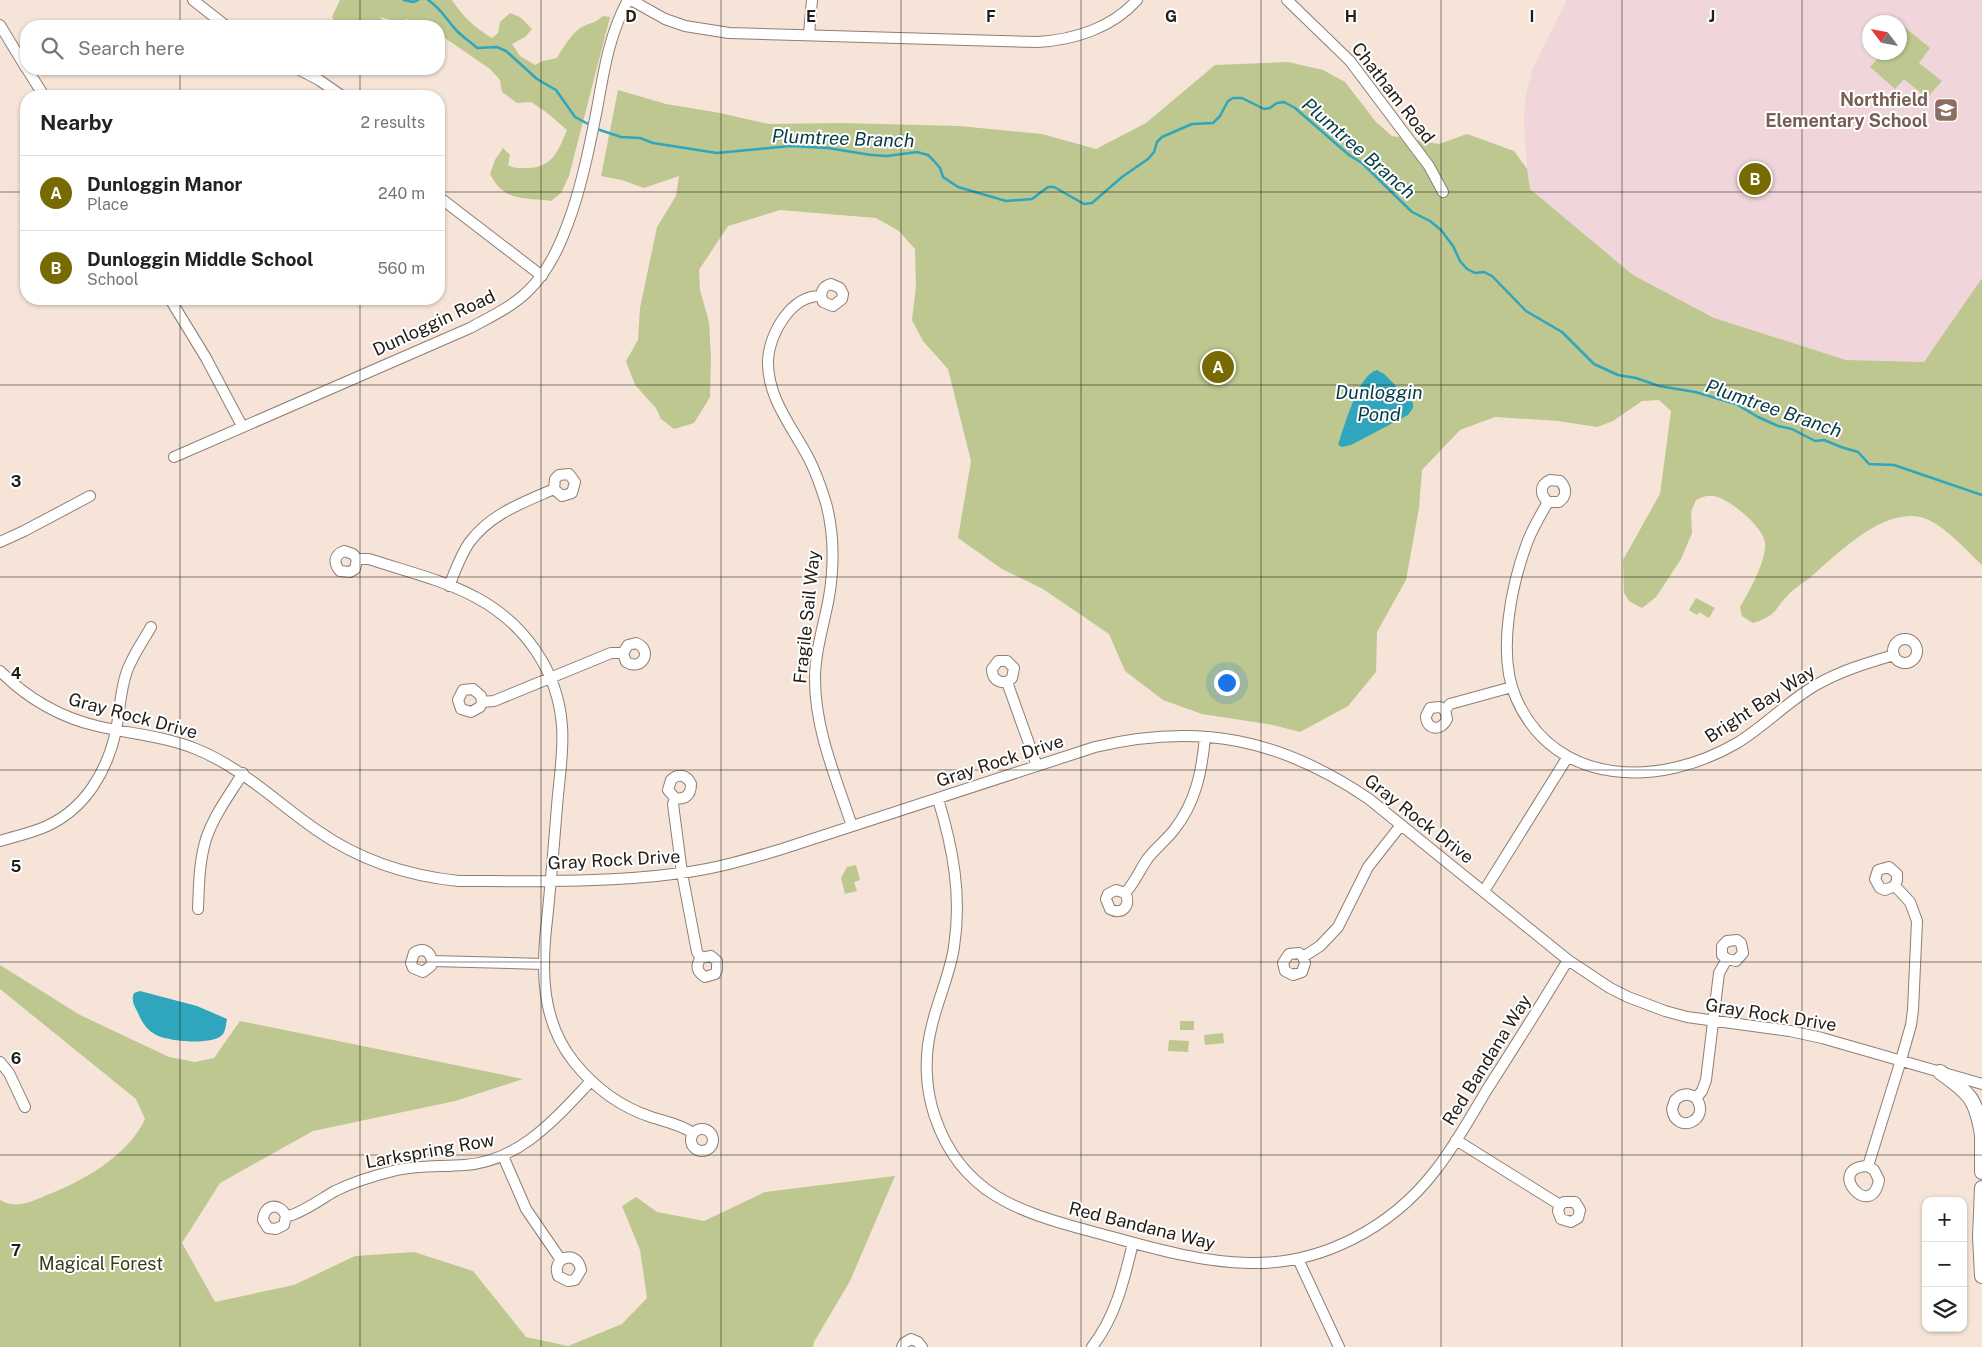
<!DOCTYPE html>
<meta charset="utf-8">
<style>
:root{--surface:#fff;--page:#f6f6f6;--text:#222;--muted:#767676;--line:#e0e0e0;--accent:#776a03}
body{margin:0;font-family:"Public Sans",sans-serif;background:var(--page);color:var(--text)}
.controls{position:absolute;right:15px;bottom:15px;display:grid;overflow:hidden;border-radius:10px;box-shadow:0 1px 4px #0004}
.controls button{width:45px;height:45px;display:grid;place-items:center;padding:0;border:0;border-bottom:1px solid var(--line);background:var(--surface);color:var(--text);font:25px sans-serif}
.compass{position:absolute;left:1862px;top:15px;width:45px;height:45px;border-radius:50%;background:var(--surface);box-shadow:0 1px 4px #0004;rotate:302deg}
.you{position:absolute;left:1226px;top:682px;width:18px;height:18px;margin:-12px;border:4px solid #fff;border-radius:50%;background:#1a73e8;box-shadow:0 0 0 8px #1a73e833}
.badge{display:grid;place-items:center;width:32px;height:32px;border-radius:50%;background:var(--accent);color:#fff;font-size:16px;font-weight:700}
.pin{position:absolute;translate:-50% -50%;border:2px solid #fff;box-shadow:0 1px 5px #0006}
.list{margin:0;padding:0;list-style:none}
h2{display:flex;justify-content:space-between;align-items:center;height:65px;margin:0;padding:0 20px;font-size:21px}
h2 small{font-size:16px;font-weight:400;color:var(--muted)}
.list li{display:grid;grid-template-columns:32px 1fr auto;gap:15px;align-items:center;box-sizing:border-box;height:75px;padding:0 20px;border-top:1px solid var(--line)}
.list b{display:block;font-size:19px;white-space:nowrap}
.list p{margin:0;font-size:16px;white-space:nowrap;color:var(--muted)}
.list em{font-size:16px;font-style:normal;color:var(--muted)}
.icon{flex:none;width:28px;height:28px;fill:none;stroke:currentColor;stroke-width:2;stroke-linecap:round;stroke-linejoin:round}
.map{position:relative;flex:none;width:1982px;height:1347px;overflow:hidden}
.search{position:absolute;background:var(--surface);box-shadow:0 1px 4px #0004;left:20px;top:20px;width:425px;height:55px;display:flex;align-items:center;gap:12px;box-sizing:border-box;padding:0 18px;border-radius:20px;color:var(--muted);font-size:19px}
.panel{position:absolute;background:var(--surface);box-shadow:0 1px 4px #0004;left:20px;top:90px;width:425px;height:215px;border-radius:20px}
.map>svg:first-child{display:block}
.education{fill:#f0d6db;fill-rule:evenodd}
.green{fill:#bdc78f}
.water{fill:#2fa6be}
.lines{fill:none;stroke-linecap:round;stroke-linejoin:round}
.stream{stroke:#2fa6be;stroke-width:2.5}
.street-casing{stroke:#8e7f74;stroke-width:12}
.secondary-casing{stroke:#8e7f74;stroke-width:16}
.street{stroke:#fff;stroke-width:10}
.secondary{stroke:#fff;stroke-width:14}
.grid{fill:none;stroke:#231d18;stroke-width:1;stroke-opacity:0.55}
.labels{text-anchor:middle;stroke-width:4;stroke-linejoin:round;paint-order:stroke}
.street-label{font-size:18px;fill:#231d18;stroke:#fff}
.education-label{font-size:18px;font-weight:bold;fill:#785e54;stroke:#fff;text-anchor:end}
.park-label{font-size:18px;fill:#373c19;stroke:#fff}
.water-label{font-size:19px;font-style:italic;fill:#073c47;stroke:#fff}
.grid-label{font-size:16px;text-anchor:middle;font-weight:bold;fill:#231d18;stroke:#fff;stroke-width:4;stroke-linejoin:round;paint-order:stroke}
</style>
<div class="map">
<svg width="1982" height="1347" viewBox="0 0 1982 1347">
<rect width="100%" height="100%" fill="#f5e4d7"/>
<path class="education" d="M 1567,0 L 1982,0 L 1982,278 L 1925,362 L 1846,360 L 1714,318 L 1633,275 L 1530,189 L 1527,169 L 1524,119 L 1526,95 L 1532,70 ZM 1870,22 L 1900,22 L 1900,52 L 1870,52 Z"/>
<path class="green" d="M 340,0 L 452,0 C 462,16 475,28 492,38 L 498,33 L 500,22 L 510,13 L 520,17 L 532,29 L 525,37 L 512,44 L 520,56 L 535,65 L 543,61 L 557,58 C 562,50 573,31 582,27 C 591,22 594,24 603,16 L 610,17 L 569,176 L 561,193 L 551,201 C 524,197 505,203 490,174 L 495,160 L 503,148 L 510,155 L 508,165 C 514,169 520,168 528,168 C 553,167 558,151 567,130 L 546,112 L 531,102 L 517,103 L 502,92 L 500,80 L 490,69 L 439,34 L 439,26 L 427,26 L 407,19 L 399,22 L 380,17 L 388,26 L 337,26 L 332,17 Z
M 1902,25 L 1930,48 L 1919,63 L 1942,81 L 1927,98 L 1904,79 L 1895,89 L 1870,67 L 1879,57 L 1877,55 L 1879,53 L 1900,52 L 1900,28 Z
M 1288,62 L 1323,70 L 1345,82 L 1376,122 L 1392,136 L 1439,144 L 1467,134 L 1514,151 L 1527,169 L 1530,189 L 1633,275 L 1714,318 L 1846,360 L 1924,362 L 1982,278 L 1982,565 C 1966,550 1949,530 1929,520 C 1889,502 1842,550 1814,574 C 1807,581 1797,586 1790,593 C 1773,610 1778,615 1753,623 L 1742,616 L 1740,607 C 1749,592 1767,560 1765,542 C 1762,526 1730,499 1714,496 C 1707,495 1702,497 1696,500 L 1691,512 L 1692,533 L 1681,559 L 1656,597 L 1642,608 L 1629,601 L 1624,593 L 1623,560 L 1660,494 L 1671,411 L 1659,400 L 1642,401 L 1613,421 L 1597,427 L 1558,421 L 1495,417 L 1460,430 L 1422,470 L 1419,508 L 1406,580 L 1377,632 L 1376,672 L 1348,706 L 1300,732 L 1273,725 L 1202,714 L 1163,700 L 1125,671 L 1109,634 L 1043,589 L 1002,569 L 958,538 L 971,461 L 948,369 L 923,341 L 912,320 L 916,286 L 915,249 L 899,231 L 876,218 L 780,210 L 728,226 L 699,270 L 700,290 L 709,322 L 711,358 L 710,397 L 694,423 L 674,429 L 661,419 L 656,408 L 635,385 L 626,361 L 638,340 L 640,308 L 657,227 L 676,196 L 679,176 L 644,188 L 622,180 L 601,176 L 618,90 L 666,104 L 720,113 L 769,124 L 842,123 L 959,126 L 1042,134 L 1096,149 L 1146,123 L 1215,65 Z
M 1696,598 L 1715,608 L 1709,618 L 1699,612 L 1697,615 L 1689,610 Z
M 856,865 L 860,880 L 854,882 L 857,891 L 845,894 L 841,878 L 847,867 Z
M 0,965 L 80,1015 L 169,1057 L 195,1062 L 214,1058 L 240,1021 L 523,1079 L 455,1101 L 313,1131 L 220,1183 L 182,1243 L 215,1302 L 294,1285 L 355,1256 L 414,1252 L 473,1271 L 526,1337 L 568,1346 L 622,1324 L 647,1298 L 640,1250 L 622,1206 L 636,1197 L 657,1212 L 704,1221 L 765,1192 L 895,1176 L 850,1281 L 814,1342 L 813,1347 L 0,1347 L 0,1200 C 3,1201 7,1204 11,1204 C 23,1206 36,1200 47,1195 C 83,1181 128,1156 145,1119 L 136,1099 L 0,989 Z
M 1180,1021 L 1194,1021 L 1194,1030 L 1180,1030 Z
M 1223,1033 L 1224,1043 L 1205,1045 L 1204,1035 Z
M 1169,1040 L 1189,1041 L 1188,1052 L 1168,1051 Z"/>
<path class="water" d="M 1377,370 L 1384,374 L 1413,403 L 1413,408 L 1408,415 L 1351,445 L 1342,447 L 1338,445 C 1344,428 1358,374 1377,370 Z
M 140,991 L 197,1006 L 227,1019 C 226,1023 226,1030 223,1034 C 215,1046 164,1042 153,1033 C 145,1028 141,1020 137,1011 C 134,1005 131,1000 134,993 Z"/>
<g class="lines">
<path class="stream" d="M 404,0 L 413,2 L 418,0
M 428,0 C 441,8 448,22 458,32 C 464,38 471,42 477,48 L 497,47 L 506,51 L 537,79 L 556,90 L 575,117 L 592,126
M 597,129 L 621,137 L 640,138 L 653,143 L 717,153 L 790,146 L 828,148 L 871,155 L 887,156 L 917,152 L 928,155 L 934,161 L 940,168 L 943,177 L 958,187 L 1006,201 L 1032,199 L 1048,187 L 1054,187 L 1084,204 L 1092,203 L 1122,177 L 1148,159 L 1154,152 L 1157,142 L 1162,137 L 1192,124 L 1213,123 L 1220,116 L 1228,101 L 1233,98 L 1242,98 L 1264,109 L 1270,108 L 1277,103 L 1284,102 L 1295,108 L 1349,155 L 1362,163 L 1412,212 L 1430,221 L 1441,230 L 1453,246 L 1460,261 L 1467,269 L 1475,273 L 1484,272 L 1492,276 L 1526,311 L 1562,332 L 1594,364 L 1618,375 L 1636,378 L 1659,386 L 1695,392 L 1736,404 L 1758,417 L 1778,426 L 1792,429 L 1815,441 L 1824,440 L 1841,447 L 1858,452 L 1869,464 L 1894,465 L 1982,495"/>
<defs>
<path id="street" d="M 193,0 L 226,26
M 631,0 L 665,19 L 685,26 L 729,33 L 1037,42 C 1074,40 1112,28 1137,0
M 1287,0 L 1350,61 L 1429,166 L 1443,192
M 0,25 L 26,68
M 809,34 L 812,0
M 27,69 L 44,96
M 298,69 L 319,80 L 342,96
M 439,197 L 542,276
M 821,296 C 822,289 824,286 831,284 L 840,288 L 843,294 L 842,299 L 833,306 L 823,302 L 821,296 C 791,295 769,334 768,361 C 767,397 792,427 808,457 C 816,472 821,487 826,503 C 834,533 834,567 829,597 C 824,625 815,651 815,679 C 815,730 836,778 852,826
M 170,299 L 206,358 L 242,426
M 174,457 L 470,328 C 490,317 512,307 528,291 C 550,270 562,241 572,212 C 583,179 590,144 597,109 C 604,70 609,35 628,0
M 1548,502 L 1559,502 C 1567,496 1567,488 1560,481 L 1550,480 C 1539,485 1540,495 1548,502 C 1540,516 1532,529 1527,543 C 1511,586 1497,655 1516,698 C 1556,789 1662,787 1737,743 C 1765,726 1788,701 1816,685 C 1840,671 1867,663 1894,655
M 0,542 L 24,531 L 90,496
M 357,559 L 353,554 L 344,551 C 334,555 333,563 340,571 L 350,572 L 355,569 L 357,559 L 369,559 C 405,571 444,580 477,598 C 525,624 558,671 562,726 C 564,752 559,780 557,806 C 554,844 551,882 547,920 C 541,970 541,1021 574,1062 C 594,1087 621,1107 651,1117 C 666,1122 680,1124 693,1133
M 449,586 C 455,572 460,556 469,543 C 490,514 522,503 554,489 L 555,479 L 559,475 L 569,474 L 575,482 L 572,493 L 562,496 L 554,489
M1893 651a12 12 0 1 1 24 0a12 12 0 1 1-24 0Z
M 0,671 C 27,698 59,717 97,726 C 131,734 164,736 196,749 C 243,768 277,803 318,831 C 361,861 408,876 459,881 C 533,881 608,883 681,873 C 715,869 749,859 782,849 L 1095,747 C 1199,722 1281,739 1369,799 L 1568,960 L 1610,988 L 1628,997 L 1665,1011 L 1687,1017 L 1790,1031 L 1822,1038 L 1982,1084
M 1007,682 C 997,683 992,678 992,669 L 998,661 L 1007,661 L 1014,668 L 1012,678 L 1007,682 L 1037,766
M 482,702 L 480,707 L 471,712 L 461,709 L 458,700 L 463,690 L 473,689 L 481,696 L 482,702 L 494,701 L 611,653 L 623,653 L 626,662 C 642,672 654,650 636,643 L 628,645 L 623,653
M 1445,710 L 1440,707 L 1430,708 L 1426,716 C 1426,730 1441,732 1447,719 L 1445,710 L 1450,704 L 1512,687
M 675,798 L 668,790 L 671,780 C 678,773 687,775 691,784 C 691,795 685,800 675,798 L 673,804 L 682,873 L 697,952 L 701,958 L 711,956 L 717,961 L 717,970 L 715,974 L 705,977 C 697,972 695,966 701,958
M 938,799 C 953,848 962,896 954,947 C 950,974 938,999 932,1025 C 924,1055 925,1088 935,1117 C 961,1194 1019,1212 1090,1231 C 1142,1245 1195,1262 1249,1263 C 1321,1265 1391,1228 1435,1171 C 1455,1146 1471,1116 1488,1088 C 1515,1046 1542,1003 1568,960
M 0,841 C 16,836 32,833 47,826 C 86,808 107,771 116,731 C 120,710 120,690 127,671 C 133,655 143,641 151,627
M 1484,891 L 1567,758
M 1125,893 C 1132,905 1122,916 1110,909 L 1106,899 L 1108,894 L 1116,890 L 1125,893 C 1135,883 1140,869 1148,858 C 1156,848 1166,840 1174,830 C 1196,802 1202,771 1205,737
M 198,909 C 199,885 199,862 206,839 C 214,815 230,794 243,773
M 1303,957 L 1305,963 L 1302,972 L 1293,975 L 1285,971 L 1283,963 L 1289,954 L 1299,953 L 1303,957 L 1320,946 L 1338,927 L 1368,867 L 1401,825
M 432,961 L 431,966 L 423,972 L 413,968 L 411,963 L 414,953 C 423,947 430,951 432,961 L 544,964
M 0,1062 L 9,1073 L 25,1107
M 1696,1098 C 1689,1093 1682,1093 1675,1100 L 1672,1109 C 1676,1136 1712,1120 1696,1098 L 1702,1091 L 1706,1080 L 1719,973 L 1727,959 L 1736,961 L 1743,953 L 1741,943 L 1737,940 L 1727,941 L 1722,946 L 1722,955 L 1727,959
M691 1140a11 11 0 1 1 22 0a11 11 0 1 1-22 0Z
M 1456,1140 L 1560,1205 L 1558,1211 L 1561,1219 L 1571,1222 L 1578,1218 L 1580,1210 L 1575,1202 L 1564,1202 L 1560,1205
M 503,1156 L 526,1209 L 561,1260 C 556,1266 556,1269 558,1276 L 568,1281 L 575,1280 L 581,1270 C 579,1259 571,1254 561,1260
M 1868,1166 L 1874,1170 L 1879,1180 C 1871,1223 1824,1167 1868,1166 L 1901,1060 L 1911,1025 L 1913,1010 L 1917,921 L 1910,902 L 1895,886 L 1897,880 L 1897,874 L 1889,867 L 1878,870 L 1875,879 L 1880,888 L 1885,890 L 1895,886
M 286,1216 L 284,1225 L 276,1229 L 268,1228 L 263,1220 C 264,1204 280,1202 286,1216 L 292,1215 C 308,1209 321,1199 335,1191 C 353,1182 373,1176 393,1171 C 416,1165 441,1167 465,1165 C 520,1161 556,1118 591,1081
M 1298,1259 L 1339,1347
M 902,1347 L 904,1343 L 911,1339 L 918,1342 L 922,1347
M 1092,1347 C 1116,1316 1124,1280 1133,1243"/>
<path id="secondary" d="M 1940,1072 C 1970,1094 1976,1098 1982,1135
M 1982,1133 L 1982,1172
M 1982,1188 L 1980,1236 L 1982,1276"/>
</defs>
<use href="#street" class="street-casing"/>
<use href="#secondary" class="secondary-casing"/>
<use href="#street" class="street"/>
<use href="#secondary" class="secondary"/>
</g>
<path class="grid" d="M 180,0 L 180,26M 360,0 L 360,26M 541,0 L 541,1347M 721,0 L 721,1347M 901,0 L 901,1347M 1081,0 L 1081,1347M 1261,0 L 1261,1347M 1441,0 L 1441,1347M 1622,0 L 1622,1347M 1802,0 L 1802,1347M 180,69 L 180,96M 360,69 L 360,96M 0,192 L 26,192M 439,192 L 1982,192M 180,299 L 180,1347M 360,299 L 360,1347M 0,385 L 1982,385M 0,577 L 1982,577M 0,770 L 1982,770M 0,962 L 1982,962M 0,1155 L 1982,1155"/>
<defs>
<symbol id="school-square" viewBox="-11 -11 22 22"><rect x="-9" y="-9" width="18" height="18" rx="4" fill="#8d6e63" stroke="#fff"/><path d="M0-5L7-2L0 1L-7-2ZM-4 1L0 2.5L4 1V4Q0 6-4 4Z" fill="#fff"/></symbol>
</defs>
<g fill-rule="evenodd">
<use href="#school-square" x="1932" y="96" width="28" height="28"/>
</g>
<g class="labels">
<g class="street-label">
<text transform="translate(1393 93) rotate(52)" y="6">Chatham Road</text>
<text transform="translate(434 323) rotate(-25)" y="6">Dunloggin Road</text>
<text transform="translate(807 617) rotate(-84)" y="6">Fragile Sail Way</text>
<text transform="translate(1760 704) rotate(-33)" y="6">Bright Bay Way</text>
<text transform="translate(133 716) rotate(15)" y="6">Gray Rock Drive</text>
<text transform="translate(1000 761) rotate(-18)" y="6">Gray Rock Drive</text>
<text transform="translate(1419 819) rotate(38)" y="6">Gray Rock Drive</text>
<text transform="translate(614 860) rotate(-3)" y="6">Gray Rock Drive</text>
<text transform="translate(1771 1015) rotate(9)" y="6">Gray Rock Drive</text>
<text transform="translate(1487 1060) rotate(-58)" y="6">Red Bandana Way</text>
<text transform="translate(430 1151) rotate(-10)" y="6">Larkspring Row</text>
<text transform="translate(1142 1226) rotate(14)" y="6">Red Bandana Way</text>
</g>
<g class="education-label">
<text x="1928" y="106">Northfield<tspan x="1928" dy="21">Elementary School</tspan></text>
</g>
<g class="park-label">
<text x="101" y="1270">Magical Forest</text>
</g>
<g class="water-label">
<text transform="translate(843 138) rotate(2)" y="7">Plumtree Branch</text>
<text transform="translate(1359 148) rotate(41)" y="7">Plumtree Branch</text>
<text x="1379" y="399">Dunloggin<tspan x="1379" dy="22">Pond</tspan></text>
<text transform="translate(1774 408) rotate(19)" y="7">Plumtree Branch</text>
</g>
</g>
<g class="grid-label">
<text x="631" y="22">D</text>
<text x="811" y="22">E</text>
<text x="991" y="22">F</text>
<text x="1171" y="22">G</text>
<text x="1351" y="22">H</text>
<text x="1532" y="22">I</text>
<text x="1712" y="22">J</text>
<text x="16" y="487">3</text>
<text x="16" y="679">4</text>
<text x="16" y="872">5</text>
<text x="16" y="1064">6</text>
<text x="16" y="1256">7</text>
</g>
</svg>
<div class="controls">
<button>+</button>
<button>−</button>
<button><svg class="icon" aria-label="layers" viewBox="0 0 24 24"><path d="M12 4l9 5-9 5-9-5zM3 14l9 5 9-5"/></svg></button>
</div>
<svg class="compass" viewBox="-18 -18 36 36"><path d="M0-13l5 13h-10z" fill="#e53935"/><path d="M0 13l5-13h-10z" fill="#767676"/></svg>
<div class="you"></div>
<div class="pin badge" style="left:1218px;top:367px">A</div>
<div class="pin badge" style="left:1755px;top:179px">B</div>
<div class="search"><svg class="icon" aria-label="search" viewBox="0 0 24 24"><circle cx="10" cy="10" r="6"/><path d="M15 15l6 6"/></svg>Search here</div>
<section class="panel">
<h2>Nearby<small>2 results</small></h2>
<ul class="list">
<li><span class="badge">A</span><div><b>Dunloggin Manor</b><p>Place</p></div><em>240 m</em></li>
<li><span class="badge">B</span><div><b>Dunloggin Middle School</b><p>School</p></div><em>560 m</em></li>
</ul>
</section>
</div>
